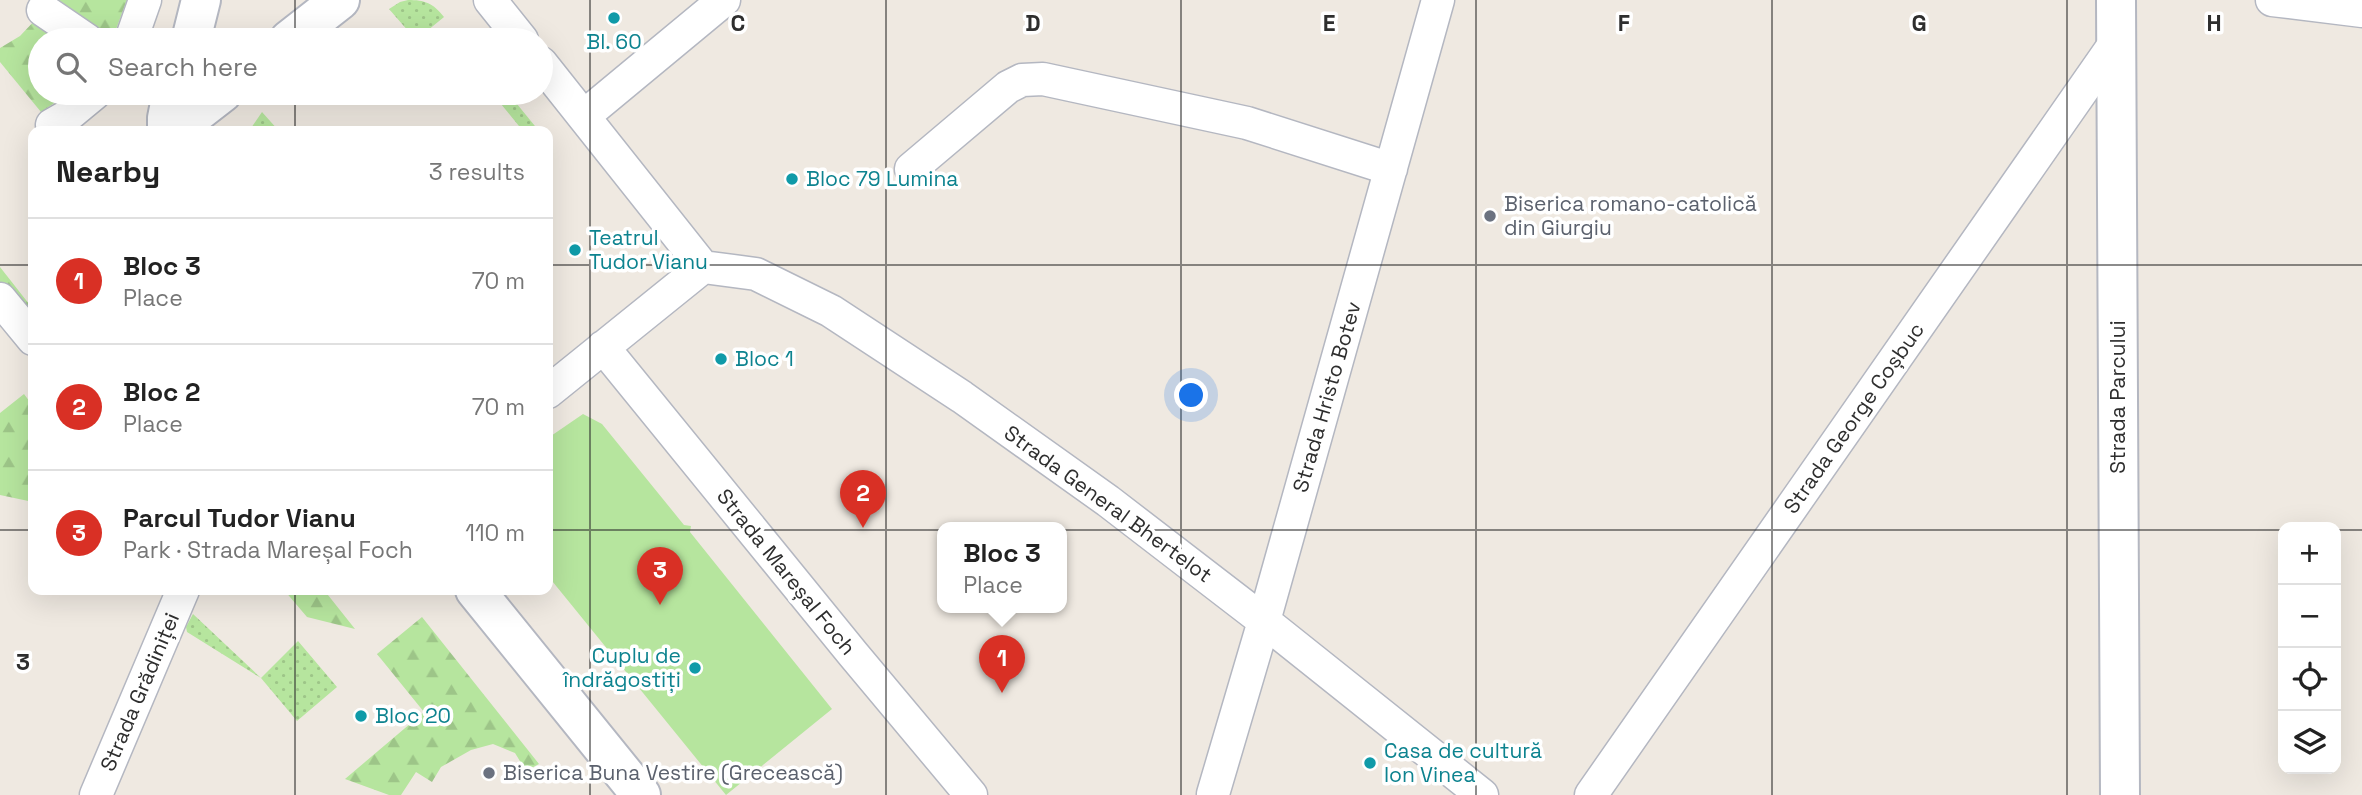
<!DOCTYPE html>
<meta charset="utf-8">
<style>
:root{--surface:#fff;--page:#f6f6f6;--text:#222;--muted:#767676;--line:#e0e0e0;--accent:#d93025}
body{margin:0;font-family:"Space Grotesk",sans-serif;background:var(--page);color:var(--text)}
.controls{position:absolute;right:21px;bottom:21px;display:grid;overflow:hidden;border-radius:14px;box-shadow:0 7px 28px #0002}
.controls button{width:63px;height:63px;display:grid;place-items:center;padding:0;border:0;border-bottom:2px solid var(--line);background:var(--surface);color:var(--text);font:35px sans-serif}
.you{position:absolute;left:1192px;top:396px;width:24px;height:24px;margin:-18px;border:5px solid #fff;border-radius:50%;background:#1a73e8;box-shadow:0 0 0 10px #1a73e833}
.badge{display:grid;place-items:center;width:46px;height:46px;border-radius:50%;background:var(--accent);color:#fff;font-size:23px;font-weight:700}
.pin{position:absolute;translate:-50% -58px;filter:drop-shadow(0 2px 4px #0008)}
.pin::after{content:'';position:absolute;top:37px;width:24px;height:21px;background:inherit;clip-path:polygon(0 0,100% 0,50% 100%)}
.popup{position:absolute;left:937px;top:522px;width:130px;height:91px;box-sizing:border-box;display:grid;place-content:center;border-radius:14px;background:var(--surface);filter:drop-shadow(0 2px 5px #0005);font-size:23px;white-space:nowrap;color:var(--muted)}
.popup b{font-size:26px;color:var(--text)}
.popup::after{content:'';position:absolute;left:50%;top:100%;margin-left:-14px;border:14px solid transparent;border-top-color:var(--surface)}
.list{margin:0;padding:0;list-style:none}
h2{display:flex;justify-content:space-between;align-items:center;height:91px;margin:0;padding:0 28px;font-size:30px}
h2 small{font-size:23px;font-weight:400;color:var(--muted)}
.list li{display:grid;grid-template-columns:46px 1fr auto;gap:21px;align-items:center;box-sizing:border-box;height:126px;padding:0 28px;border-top:2px solid var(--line)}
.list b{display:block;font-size:26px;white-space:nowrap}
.list p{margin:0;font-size:23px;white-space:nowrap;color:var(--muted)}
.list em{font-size:23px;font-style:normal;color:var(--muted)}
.icon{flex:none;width:38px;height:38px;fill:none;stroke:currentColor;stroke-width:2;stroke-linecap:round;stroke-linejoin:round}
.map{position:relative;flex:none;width:2362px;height:795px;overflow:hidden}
.search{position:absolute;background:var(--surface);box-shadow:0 7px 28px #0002;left:28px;top:28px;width:525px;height:77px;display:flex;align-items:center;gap:18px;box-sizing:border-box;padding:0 24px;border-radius:38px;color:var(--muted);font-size:26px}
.panel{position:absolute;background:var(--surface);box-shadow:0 7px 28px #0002;left:28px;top:126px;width:525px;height:469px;border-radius:14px}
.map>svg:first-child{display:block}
.grass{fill:url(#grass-dots)}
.forest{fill:url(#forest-firs)}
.park{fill:#b6e59e}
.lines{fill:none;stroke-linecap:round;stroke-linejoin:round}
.street-casing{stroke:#b4b7c1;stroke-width:35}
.secondary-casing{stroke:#b4b7c1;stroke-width:42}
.street{stroke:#fff;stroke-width:32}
.secondary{stroke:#fff;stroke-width:38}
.grid{fill:none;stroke:#2e2e2e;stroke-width:2;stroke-opacity:0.55}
.culture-dot{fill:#0f9aa8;stroke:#fff;stroke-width:2.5}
.worship-dot{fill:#6b7280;stroke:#fff;stroke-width:2.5}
.labels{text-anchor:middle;stroke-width:7;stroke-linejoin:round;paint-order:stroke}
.culture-label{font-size:21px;fill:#0d838f;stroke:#fff;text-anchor:start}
.worship-label{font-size:21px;fill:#5b616d;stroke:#fff;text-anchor:start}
.street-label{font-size:21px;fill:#2e2e2e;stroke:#fff}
.grid-label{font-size:23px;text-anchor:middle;font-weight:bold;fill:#2e2e2e;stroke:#fff;stroke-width:7;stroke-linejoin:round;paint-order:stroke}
</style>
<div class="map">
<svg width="2362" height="795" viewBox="0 0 2362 795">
<defs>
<pattern id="grass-dots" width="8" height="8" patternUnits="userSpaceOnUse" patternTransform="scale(1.75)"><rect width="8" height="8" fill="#b6e59e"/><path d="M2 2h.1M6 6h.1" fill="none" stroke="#9dc588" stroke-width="1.8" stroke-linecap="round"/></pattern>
<pattern id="forest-firs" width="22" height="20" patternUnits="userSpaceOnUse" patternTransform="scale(1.75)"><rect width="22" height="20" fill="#b6e59e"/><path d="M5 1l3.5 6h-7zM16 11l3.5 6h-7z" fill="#9dc588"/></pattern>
</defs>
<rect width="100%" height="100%" fill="#efe9e1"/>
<path class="grass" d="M 408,0 C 425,0 433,3 444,17 L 416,40 L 389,9 L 400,2 Z
M 492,93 L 508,93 L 539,131 L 523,131 Z
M 262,112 L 279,131 L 249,131 Z
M 193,614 L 261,678 L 298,641 L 337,687 L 297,721 L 261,678 L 187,632 L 186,627 Z"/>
<path class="forest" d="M 48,0 L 127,0 L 112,40 Z
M 37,18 L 70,40 L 40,40 L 40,93 L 69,93 L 41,112 L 0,62 L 0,48 L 20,36 Z
M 0,267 L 33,309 L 33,325 L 0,285 Z
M 24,394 L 33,406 L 33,502 L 0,495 L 0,413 Z
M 284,590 L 324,590 L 355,629 L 307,617 Z
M 422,617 L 539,764 L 526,771 L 515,753 L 493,744 L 471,750 L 441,767 L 432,782 L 416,772 L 401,795 L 389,795 L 345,779 L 424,712 L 377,654 Z"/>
<path class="park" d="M 583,414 L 602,424 L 684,525 L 691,526 L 690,532 L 832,709 L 726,795 L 548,576 L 548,438 Z"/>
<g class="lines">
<defs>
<path id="street" d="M 490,0 L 522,40
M 2272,0 L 2362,11
M 43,10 L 87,40
M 131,40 L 145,0
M 541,63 L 703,267
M 584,116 L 724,0
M 52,125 L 66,117 L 95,93
M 911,169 L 1008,87 L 1022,80 L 1043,79 L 1247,123 L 1391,169
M 703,267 L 756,274 L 831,311 L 962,397 L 1108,501 L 1264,621 L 1482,795
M 0,299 L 33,339
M 603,347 L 853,654 L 971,795
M 548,392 L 703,267
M 1213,794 L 1264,621 L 1438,0
M 96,795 L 183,590
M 1591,795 L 2116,42"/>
<path id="secondary" d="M 2116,0 L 2120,795
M 191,40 L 201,0
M 289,40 L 340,0
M 167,131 L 167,118 L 172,93
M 173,131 L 222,93
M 475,590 L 641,795"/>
</defs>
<use href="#street" class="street-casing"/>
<use href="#secondary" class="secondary-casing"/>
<use href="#street" class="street"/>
<use href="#secondary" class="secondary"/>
</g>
<path class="grid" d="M 295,0 L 295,40M 590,0 L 590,795M 886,0 L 886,795M 1181,0 L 1181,795M 1476,0 L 1476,795M 1772,0 L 1772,795M 2067,0 L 2067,795M 295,93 L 295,131M 0,265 L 33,265M 548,265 L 2362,265M 0,530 L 33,530M 548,530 L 2283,530M 2336,530 L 2362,530M 295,590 L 295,795"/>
<g class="culture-dot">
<circle cx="614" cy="18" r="7"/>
<circle cx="792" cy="179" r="7"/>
<circle cx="575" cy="250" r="7"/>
<circle cx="721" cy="359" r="7"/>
<circle cx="695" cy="668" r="7"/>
<circle cx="361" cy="716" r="7"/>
<circle cx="1370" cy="763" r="7"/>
</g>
<g class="worship-dot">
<circle cx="1490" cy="216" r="7"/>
<circle cx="489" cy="773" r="7"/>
</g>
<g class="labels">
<g class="culture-label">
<text x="614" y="49" text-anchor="middle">Bl. 60</text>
<text x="806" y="186">Bloc 79 Lumina</text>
<text x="589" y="245">Teatrul<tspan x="589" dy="24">Tudor Vianu</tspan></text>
<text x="735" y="366">Bloc 1</text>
<text x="681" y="663" text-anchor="end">Cuplu de<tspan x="681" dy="24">îndrăgostiți</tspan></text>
<text x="375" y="723">Bloc 20</text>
<text x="1384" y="758">Casa de cultură<tspan x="1384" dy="24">Ion Vinea</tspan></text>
</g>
<g class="worship-label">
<text x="1504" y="211">Biserica romano-catolică<tspan x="1504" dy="24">din Giurgiu</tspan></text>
<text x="503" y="780">Biserica Buna Vestire (Grecească)</text>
</g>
<g class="street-label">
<text transform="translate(1327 397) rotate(-74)" y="7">Strada Hristo Botev</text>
<text transform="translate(2118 397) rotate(-90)" y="7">Strada Parcului</text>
<text transform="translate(1854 418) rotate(-55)" y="7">Strada George Coșbuc</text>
<text transform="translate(1108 504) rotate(36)" y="7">Strada General Bhertelot</text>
<text transform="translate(786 572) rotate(51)" y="7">Strada Mareșal Foch</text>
<text transform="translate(140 692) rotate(-67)" y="7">Strada Grădiniței</text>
</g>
</g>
<g class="grid-label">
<text x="738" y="31">C</text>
<text x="1033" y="31">D</text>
<text x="1329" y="31">E</text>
<text x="1624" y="31">F</text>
<text x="1919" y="31">G</text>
<text x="2214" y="31">H</text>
<text x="23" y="670">3</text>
</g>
</svg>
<div class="controls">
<button>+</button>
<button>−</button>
<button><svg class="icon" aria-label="locate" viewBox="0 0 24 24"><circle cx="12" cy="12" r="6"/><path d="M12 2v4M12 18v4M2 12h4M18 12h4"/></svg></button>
<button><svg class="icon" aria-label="layers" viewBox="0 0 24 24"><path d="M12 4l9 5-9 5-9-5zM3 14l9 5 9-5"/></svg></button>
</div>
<div class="you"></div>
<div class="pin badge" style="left:1002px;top:693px">1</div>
<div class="popup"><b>Bloc 3</b>Place</div>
<div class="pin badge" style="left:863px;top:528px">2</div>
<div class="pin badge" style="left:660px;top:605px">3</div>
<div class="search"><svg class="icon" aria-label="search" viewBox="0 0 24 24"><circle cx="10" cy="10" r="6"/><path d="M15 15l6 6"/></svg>Search here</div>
<section class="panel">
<h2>Nearby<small>3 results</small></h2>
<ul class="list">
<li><span class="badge">1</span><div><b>Bloc 3</b><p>Place</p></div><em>70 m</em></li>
<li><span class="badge">2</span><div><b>Bloc 2</b><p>Place</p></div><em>70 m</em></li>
<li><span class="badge">3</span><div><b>Parcul Tudor Vianu</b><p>Park · Strada Mareșal Foch</p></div><em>110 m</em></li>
</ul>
</section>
</div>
